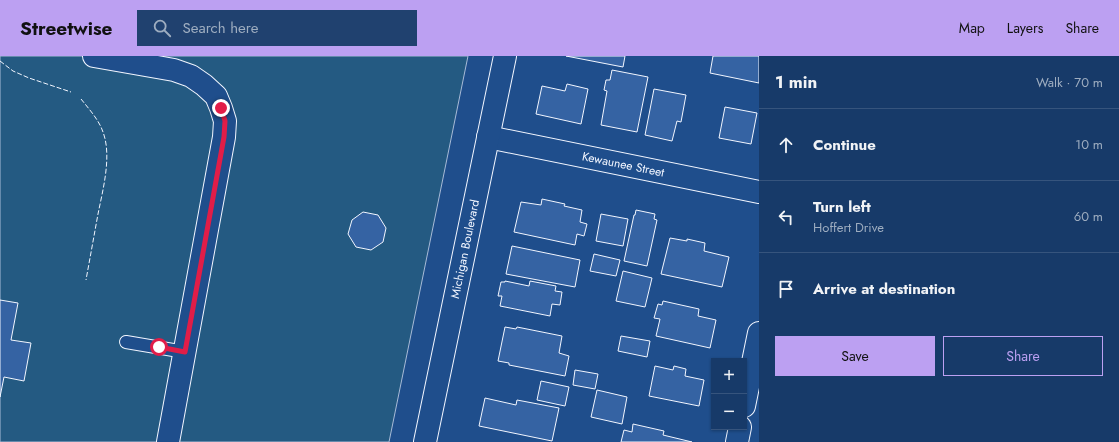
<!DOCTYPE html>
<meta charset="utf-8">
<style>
:root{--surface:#173a69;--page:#20416f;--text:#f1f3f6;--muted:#9eadc0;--line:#36547d;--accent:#bca0f2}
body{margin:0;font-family:Jost,sans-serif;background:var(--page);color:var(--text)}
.controls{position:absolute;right:12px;bottom:12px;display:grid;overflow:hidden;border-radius:0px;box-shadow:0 1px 3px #0004}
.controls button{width:36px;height:36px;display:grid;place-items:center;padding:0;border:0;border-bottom:1px solid var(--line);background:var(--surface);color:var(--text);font:20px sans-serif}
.stop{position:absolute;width:12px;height:12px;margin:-9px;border:3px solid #e11d48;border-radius:50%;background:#fff}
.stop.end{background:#e11d48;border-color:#fff;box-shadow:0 1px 4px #0008}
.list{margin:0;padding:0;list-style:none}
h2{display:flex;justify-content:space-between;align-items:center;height:52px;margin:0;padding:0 16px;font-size:17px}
h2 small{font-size:13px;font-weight:400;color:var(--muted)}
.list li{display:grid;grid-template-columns:26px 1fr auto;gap:12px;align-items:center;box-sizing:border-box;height:72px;padding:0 16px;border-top:1px solid var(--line)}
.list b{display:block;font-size:15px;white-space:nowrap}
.list p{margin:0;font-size:13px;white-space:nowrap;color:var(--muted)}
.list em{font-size:13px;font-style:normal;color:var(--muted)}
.actions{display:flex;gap:8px;padding:12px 16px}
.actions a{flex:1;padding:9px 0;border:1px solid var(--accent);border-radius:0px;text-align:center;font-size:14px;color:var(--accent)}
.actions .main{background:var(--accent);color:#111}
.icon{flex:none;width:22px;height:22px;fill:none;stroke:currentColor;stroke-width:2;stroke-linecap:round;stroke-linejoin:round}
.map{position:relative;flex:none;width:759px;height:386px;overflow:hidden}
header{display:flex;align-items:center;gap:24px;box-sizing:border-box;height:56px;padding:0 20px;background:var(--accent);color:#111}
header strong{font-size:19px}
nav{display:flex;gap:22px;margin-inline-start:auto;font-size:14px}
.search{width:280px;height:36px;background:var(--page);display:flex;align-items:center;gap:10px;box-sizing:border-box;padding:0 14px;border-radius:0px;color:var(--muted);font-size:15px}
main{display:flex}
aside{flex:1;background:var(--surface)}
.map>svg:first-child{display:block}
.green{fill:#245a82;stroke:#a8bbd7}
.building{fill:#3563a3;stroke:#f2f6ff}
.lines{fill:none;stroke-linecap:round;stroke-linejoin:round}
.service-casing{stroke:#f2f6ff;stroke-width:14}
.minor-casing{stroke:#f2f6ff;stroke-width:24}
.service{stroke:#1f4e8c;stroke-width:12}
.minor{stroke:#1f4e8c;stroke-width:22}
.fence{stroke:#f2f6ff;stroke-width:1;stroke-dasharray:5 2;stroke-linecap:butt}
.route{stroke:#e11d48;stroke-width:5}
.labels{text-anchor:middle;stroke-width:3;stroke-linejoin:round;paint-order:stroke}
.street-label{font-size:12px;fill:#f2f6ff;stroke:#1f4e8c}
</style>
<header>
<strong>Streetwise</strong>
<div class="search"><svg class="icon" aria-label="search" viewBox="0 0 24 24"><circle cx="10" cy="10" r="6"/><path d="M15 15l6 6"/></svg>Search here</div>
<nav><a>Map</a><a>Layers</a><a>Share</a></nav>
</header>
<main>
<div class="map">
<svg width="759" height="386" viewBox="0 0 759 386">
<rect width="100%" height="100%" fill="#1f4e8c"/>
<path class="green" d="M 0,0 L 468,0 L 389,386 L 0,386 Z"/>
<path class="building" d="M 566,0 L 625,0 L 623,11 Z
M 713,0 L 759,0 L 759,27 L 710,17 Z
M 612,14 L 648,21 L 637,76 L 601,69 L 607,35 L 604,34 L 606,24 L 610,24 Z
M 567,28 L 588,33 L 581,68 L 536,58 L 542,30 L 565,35 Z
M 654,33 L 686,39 L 681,66 L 677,65 L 672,85 L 645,79 Z
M 725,51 L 757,57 L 751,88 L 719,82 Z
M 542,143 L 565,148 L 564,150 L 582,154 L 580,166 L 587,168 L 584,180 L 577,178 L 575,189 L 514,176 L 521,146 L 541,149 Z
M 636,154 L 655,158 L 654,163 L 657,164 L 647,210 L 624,205 L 634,159 L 635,159 Z
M 363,156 L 378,159 L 386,172 L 383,186 L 371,194 L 356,191 L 348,178 L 352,164 Z
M 601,158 L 628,163 L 623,190 L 596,185 Z
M 670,182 L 687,185 L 687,183 L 705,187 L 704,195 L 729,201 L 722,231 L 661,218 Z
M 512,190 L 580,204 L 575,231 L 506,218 Z
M 594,198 L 620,204 L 616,220 L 590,215 Z
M 623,215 L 652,222 L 645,251 L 616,245 Z
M 505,225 L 529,230 L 530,225 L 556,230 L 555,235 L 562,236 L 560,249 L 552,248 L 550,260 L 500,250 L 502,240 L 498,240 L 501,226 L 505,226 Z
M 0,244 L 18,247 L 11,284 L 31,287 L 24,325 L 4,321 L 0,341 Z
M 663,245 L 699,253 L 698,260 L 716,264 L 710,292 L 656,280 L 660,263 L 654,262 L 658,248 L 662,249 Z
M 505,271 L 516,273 L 517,271 L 562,280 L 559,297 L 569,300 L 565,320 L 509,309 L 509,307 L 498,305 Z
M 621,280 L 650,285 L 647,301 L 618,295 Z
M 655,310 L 673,314 L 674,310 L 686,313 L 685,320 L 704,324 L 699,350 L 649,340 Z
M 575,314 L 598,318 L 595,333 L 573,329 Z
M 541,325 L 569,331 L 565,350 L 537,344 Z
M 597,334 L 627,341 L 622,368 L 591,361 Z
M 485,342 L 516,349 L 517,344 L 559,352 L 552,385 L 479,370 Z
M 633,368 L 664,375 L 663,379 L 692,386 L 621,386 L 624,374 L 632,376 Z"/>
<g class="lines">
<defs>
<path id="service" d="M 126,286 L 185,296"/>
<g id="minor">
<path d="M 94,0 L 174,14 L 191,20 L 204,29 L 216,40 L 221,52 L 225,65 L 224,81 L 168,386"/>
<path id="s1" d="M 488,81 L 759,136"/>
<path d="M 744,350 L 759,277"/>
<path id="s2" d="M 425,386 L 505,0"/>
<path d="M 737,386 L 740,371"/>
</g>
</defs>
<use href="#service" class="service-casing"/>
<use href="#minor" class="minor-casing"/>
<use href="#service" class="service"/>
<use href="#minor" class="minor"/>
<path class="fence" d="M 0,5 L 13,15 L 29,22 L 71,36
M 81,43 C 89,53 99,64 103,76 C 112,100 103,133 98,158 C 94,180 90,202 86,224"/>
</g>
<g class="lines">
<path class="route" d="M 159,291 L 185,296 L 224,81 L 225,65 L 221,52"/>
</g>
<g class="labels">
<g class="street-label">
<text dy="4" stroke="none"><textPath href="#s1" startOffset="138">Kewaunee Street</textPath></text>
<text dy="4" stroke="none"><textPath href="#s2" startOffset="197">Michigan Boulevard</textPath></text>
</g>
</g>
</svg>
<div class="controls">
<button>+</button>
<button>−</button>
</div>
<div class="stop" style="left:159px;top:291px"></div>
<div class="stop end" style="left:221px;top:52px"></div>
</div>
<aside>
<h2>1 min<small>Walk · 70 m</small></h2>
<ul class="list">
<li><svg class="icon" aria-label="ahead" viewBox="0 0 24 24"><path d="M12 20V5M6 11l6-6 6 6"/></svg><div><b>Continue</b></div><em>10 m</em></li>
<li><svg class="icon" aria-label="left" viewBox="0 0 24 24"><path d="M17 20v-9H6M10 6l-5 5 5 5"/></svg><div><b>Turn left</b><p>Hoffert Drive</p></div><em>60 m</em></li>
<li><svg class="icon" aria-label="arrive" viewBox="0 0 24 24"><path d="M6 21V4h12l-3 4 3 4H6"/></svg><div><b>Arrive at destination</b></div></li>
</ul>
<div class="actions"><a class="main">Save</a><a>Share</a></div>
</aside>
</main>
